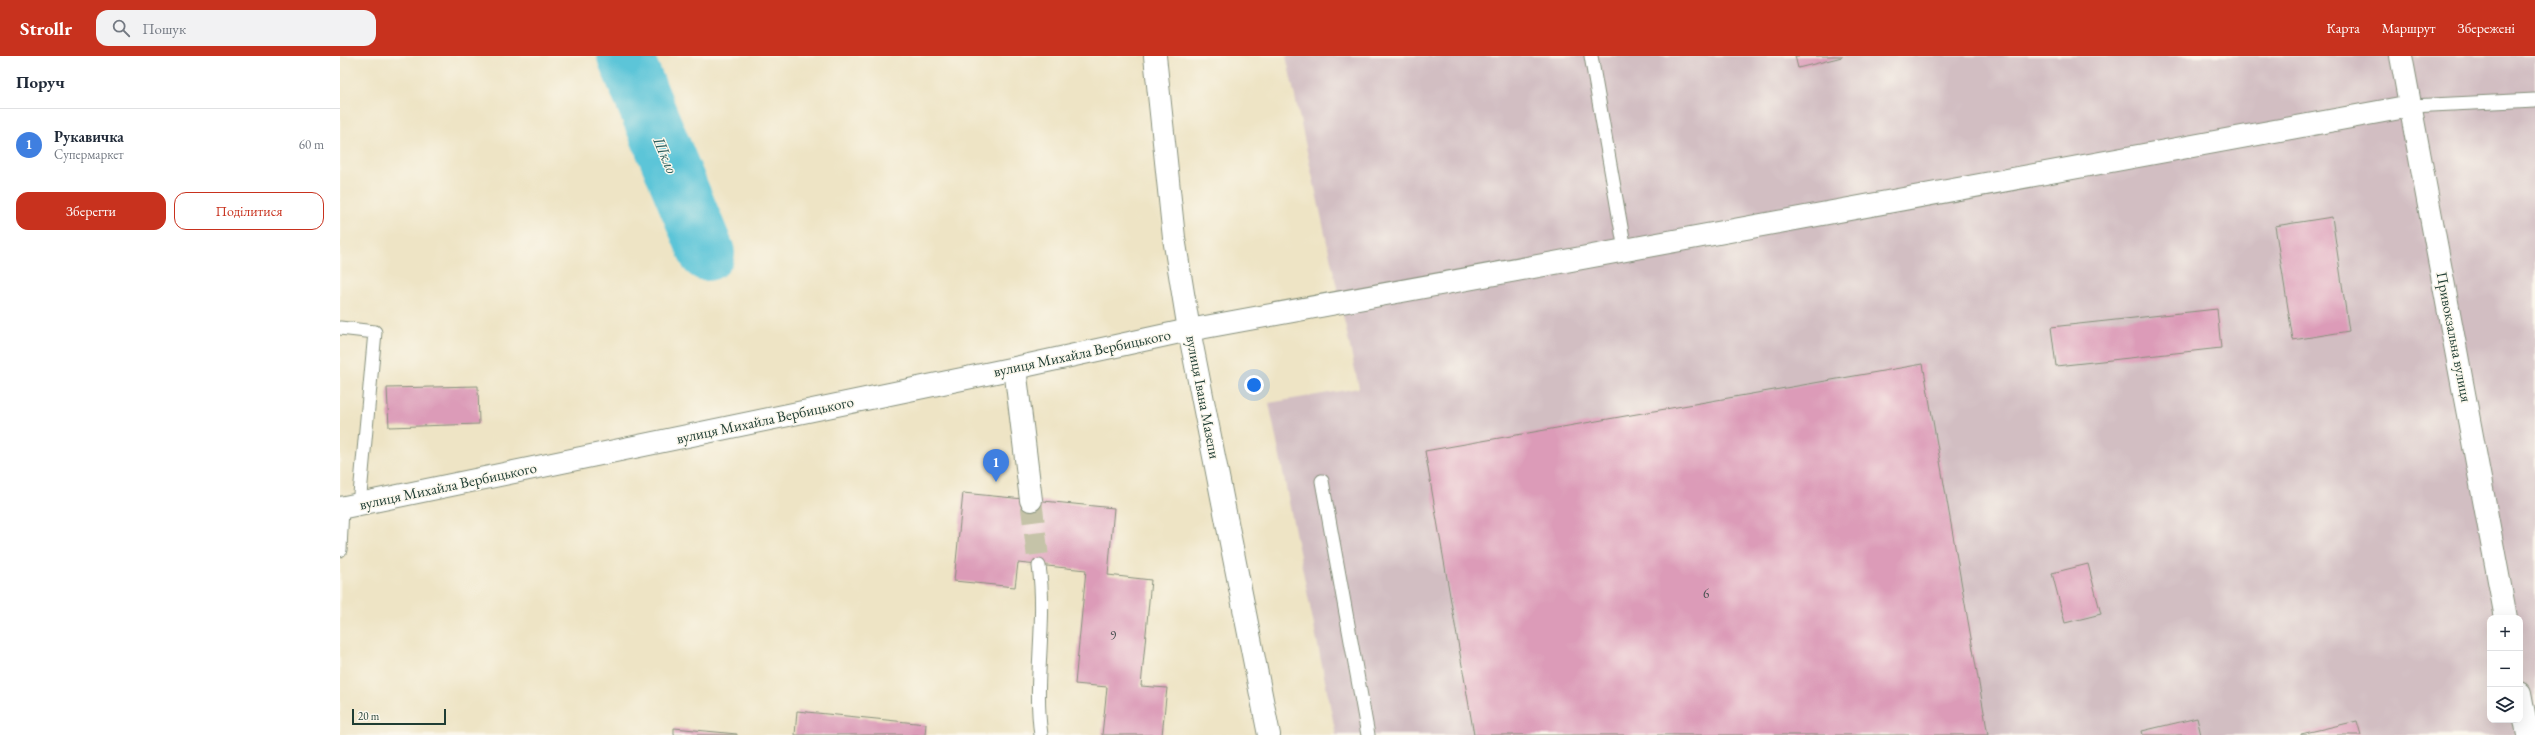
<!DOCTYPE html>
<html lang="uk">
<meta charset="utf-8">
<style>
:root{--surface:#fff;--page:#f2f2f3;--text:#1f2937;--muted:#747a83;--line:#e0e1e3;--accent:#c8321e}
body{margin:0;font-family:"EB Garamond",serif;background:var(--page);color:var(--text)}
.controls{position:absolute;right:12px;bottom:12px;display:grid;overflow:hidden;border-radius:8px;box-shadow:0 4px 16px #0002}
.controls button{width:36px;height:36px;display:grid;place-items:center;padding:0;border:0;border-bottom:1px solid var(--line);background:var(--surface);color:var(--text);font:20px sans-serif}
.scale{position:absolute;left:12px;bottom:10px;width:94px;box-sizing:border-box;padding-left:4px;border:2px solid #1f3d34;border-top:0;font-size:11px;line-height:14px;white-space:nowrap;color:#1f3d34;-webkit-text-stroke:3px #fbf7ec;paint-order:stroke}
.you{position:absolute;left:914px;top:329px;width:14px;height:14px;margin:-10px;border:3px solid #fff;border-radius:50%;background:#1a73e8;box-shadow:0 0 0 6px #1a73e833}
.badge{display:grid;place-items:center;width:26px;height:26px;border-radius:50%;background:var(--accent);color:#fff;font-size:13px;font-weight:700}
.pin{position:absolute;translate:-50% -33px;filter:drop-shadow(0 1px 2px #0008)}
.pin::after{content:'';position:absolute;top:21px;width:14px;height:12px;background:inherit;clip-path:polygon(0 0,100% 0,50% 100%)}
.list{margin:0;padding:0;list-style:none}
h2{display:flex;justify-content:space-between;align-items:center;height:52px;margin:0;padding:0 16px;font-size:17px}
h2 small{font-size:13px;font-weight:400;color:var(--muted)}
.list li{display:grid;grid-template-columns:26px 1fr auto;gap:12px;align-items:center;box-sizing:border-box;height:72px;padding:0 16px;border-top:1px solid var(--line)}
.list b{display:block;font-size:15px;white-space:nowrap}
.list p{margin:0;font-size:13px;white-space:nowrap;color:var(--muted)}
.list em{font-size:13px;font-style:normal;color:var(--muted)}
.actions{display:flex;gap:8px;padding:12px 16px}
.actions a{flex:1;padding:9px 0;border:1px solid var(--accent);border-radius:12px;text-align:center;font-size:14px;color:var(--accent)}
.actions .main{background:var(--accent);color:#fff}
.icon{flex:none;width:22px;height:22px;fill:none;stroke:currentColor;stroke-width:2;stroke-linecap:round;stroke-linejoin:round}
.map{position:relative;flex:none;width:2195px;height:679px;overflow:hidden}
header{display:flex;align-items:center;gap:24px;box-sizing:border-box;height:56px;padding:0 20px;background:var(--accent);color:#fff}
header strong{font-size:19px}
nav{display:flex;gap:22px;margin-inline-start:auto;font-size:14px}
.search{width:280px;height:36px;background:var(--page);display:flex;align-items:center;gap:10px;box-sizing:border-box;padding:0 14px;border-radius:12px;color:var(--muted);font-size:15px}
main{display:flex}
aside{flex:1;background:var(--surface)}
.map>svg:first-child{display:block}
.industrial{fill:#d2bec2;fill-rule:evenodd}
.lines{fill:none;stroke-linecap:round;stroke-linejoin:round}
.river{stroke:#5cc5d8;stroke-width:56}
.building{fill:#dc9bb8}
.street-tunnel{stroke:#c5c3a8;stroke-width:22;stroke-dasharray:22 11;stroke-linecap:butt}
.lane-casing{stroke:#86907c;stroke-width:15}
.street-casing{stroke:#86907c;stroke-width:24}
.lane{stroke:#fff;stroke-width:13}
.street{stroke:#fff;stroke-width:22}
.labels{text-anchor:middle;stroke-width:3;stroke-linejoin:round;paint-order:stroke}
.number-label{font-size:13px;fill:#4e5455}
.street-label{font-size:15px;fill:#1f3d34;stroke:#fbf7ec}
.water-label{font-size:16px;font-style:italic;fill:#2e5f5d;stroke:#fbf7ec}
</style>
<header>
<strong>Strollr</strong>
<div class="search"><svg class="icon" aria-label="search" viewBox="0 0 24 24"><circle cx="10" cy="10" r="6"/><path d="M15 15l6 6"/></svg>Пошук</div>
<nav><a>Карта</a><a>Маршрут</a><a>Збережені</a></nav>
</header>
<main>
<aside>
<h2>Поруч<small></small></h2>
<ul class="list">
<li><span class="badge" style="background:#3f7fe0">1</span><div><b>Рукавичка</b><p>Супермаркет</p></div><em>60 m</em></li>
</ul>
<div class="actions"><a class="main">Зберегти</a><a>Поділитися</a></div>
</aside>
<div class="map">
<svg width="2195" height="679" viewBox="0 0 2195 679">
<rect width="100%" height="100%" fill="#fbf7ec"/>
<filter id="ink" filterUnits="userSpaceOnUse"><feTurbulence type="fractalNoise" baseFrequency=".025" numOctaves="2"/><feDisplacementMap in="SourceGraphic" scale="8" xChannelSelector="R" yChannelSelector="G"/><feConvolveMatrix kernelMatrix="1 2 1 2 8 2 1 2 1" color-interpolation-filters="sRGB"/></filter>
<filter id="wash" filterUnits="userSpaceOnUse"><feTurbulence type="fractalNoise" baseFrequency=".012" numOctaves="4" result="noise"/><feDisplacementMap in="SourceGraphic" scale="16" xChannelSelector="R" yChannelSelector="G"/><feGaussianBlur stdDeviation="0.9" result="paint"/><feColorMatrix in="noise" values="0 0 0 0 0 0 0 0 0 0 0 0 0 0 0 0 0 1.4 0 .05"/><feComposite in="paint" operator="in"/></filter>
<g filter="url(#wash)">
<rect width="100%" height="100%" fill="#eee4c5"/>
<path class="industrial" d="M 946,0 L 2195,0 L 2195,679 L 996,679 L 929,347 L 1019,332 ZM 2150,562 L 2180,562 L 2180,664 L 2150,664 Z"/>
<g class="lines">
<path class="river" d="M 285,0 L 367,197"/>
</g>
<g id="blocks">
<path class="building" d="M 1455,0 L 1502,0 L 1502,1 L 1458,12 Z
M 1992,161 L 2009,275 L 1953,284 L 1935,170 Z
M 1877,253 L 1881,292 L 1716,310 L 1711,271 Z
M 1583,308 L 1648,679 L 1134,679 L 1085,395 Z
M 138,330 L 139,368 L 49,371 L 47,332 Z
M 623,437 L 774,452 L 768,519 L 811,524 L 801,630 L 827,632 L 822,679 L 762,679 L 767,631 L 735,628 L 746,514 L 678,507 L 675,531 L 614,525 Z
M 1748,508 L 1761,558 L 1725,567 L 1712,517 Z
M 457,655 L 586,668 L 585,679 L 455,679 Z
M 1857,662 L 1861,679 L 1803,679 L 1802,675 Z
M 2017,665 L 2021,679 L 1961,679 L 1961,678 Z
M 334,672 L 397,678 L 397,679 L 334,679 Z"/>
</g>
</g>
<g filter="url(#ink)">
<use href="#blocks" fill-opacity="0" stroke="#86907c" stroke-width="1"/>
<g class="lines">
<path class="street-tunnel" d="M 691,444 L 699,510"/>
<defs>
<path id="lane" d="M 1251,0 L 1285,194
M 2071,50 L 2195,44
M 0,272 L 35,276 L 19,449
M 982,425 L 1028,679
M 0,494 L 2,452
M 699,510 C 707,566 693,623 701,679"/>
<path id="street" d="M 815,0 L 834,182 L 849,274 L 929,679
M 2061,0 L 2166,562
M 675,312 L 691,444
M 0,452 L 675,312 L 849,274 L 2071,50
M 2180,637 L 2188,679"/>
</defs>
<use href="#lane" class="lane-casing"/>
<use href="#street" class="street-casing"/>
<use href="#lane" class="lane"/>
<use href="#street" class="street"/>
</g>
</g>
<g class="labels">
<g class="number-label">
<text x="1366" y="542">6</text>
<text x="773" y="584">9</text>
</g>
<g class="street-label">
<text transform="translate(2114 281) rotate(79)" y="5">Привокзальна вулиця</text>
<text transform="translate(742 297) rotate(-12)" y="5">вулиця Михайла Вербицького</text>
<text transform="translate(863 341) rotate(79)" y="5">вулиця Івана Мазепи</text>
<text transform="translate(425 364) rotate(-12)" y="5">вулиця Михайла Вербицького</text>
<text transform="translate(108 430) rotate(-12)" y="5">вулиця Михайла Вербицького</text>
</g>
<g class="water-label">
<text transform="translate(326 99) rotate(67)" y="6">Шкло</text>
</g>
</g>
</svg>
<div class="controls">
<button>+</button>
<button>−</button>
<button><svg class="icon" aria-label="layers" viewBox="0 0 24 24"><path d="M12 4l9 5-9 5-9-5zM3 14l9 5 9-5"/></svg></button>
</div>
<div class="scale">20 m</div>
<div class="you"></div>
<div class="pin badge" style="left:656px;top:426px;background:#3f7fe0">1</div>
</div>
</main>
